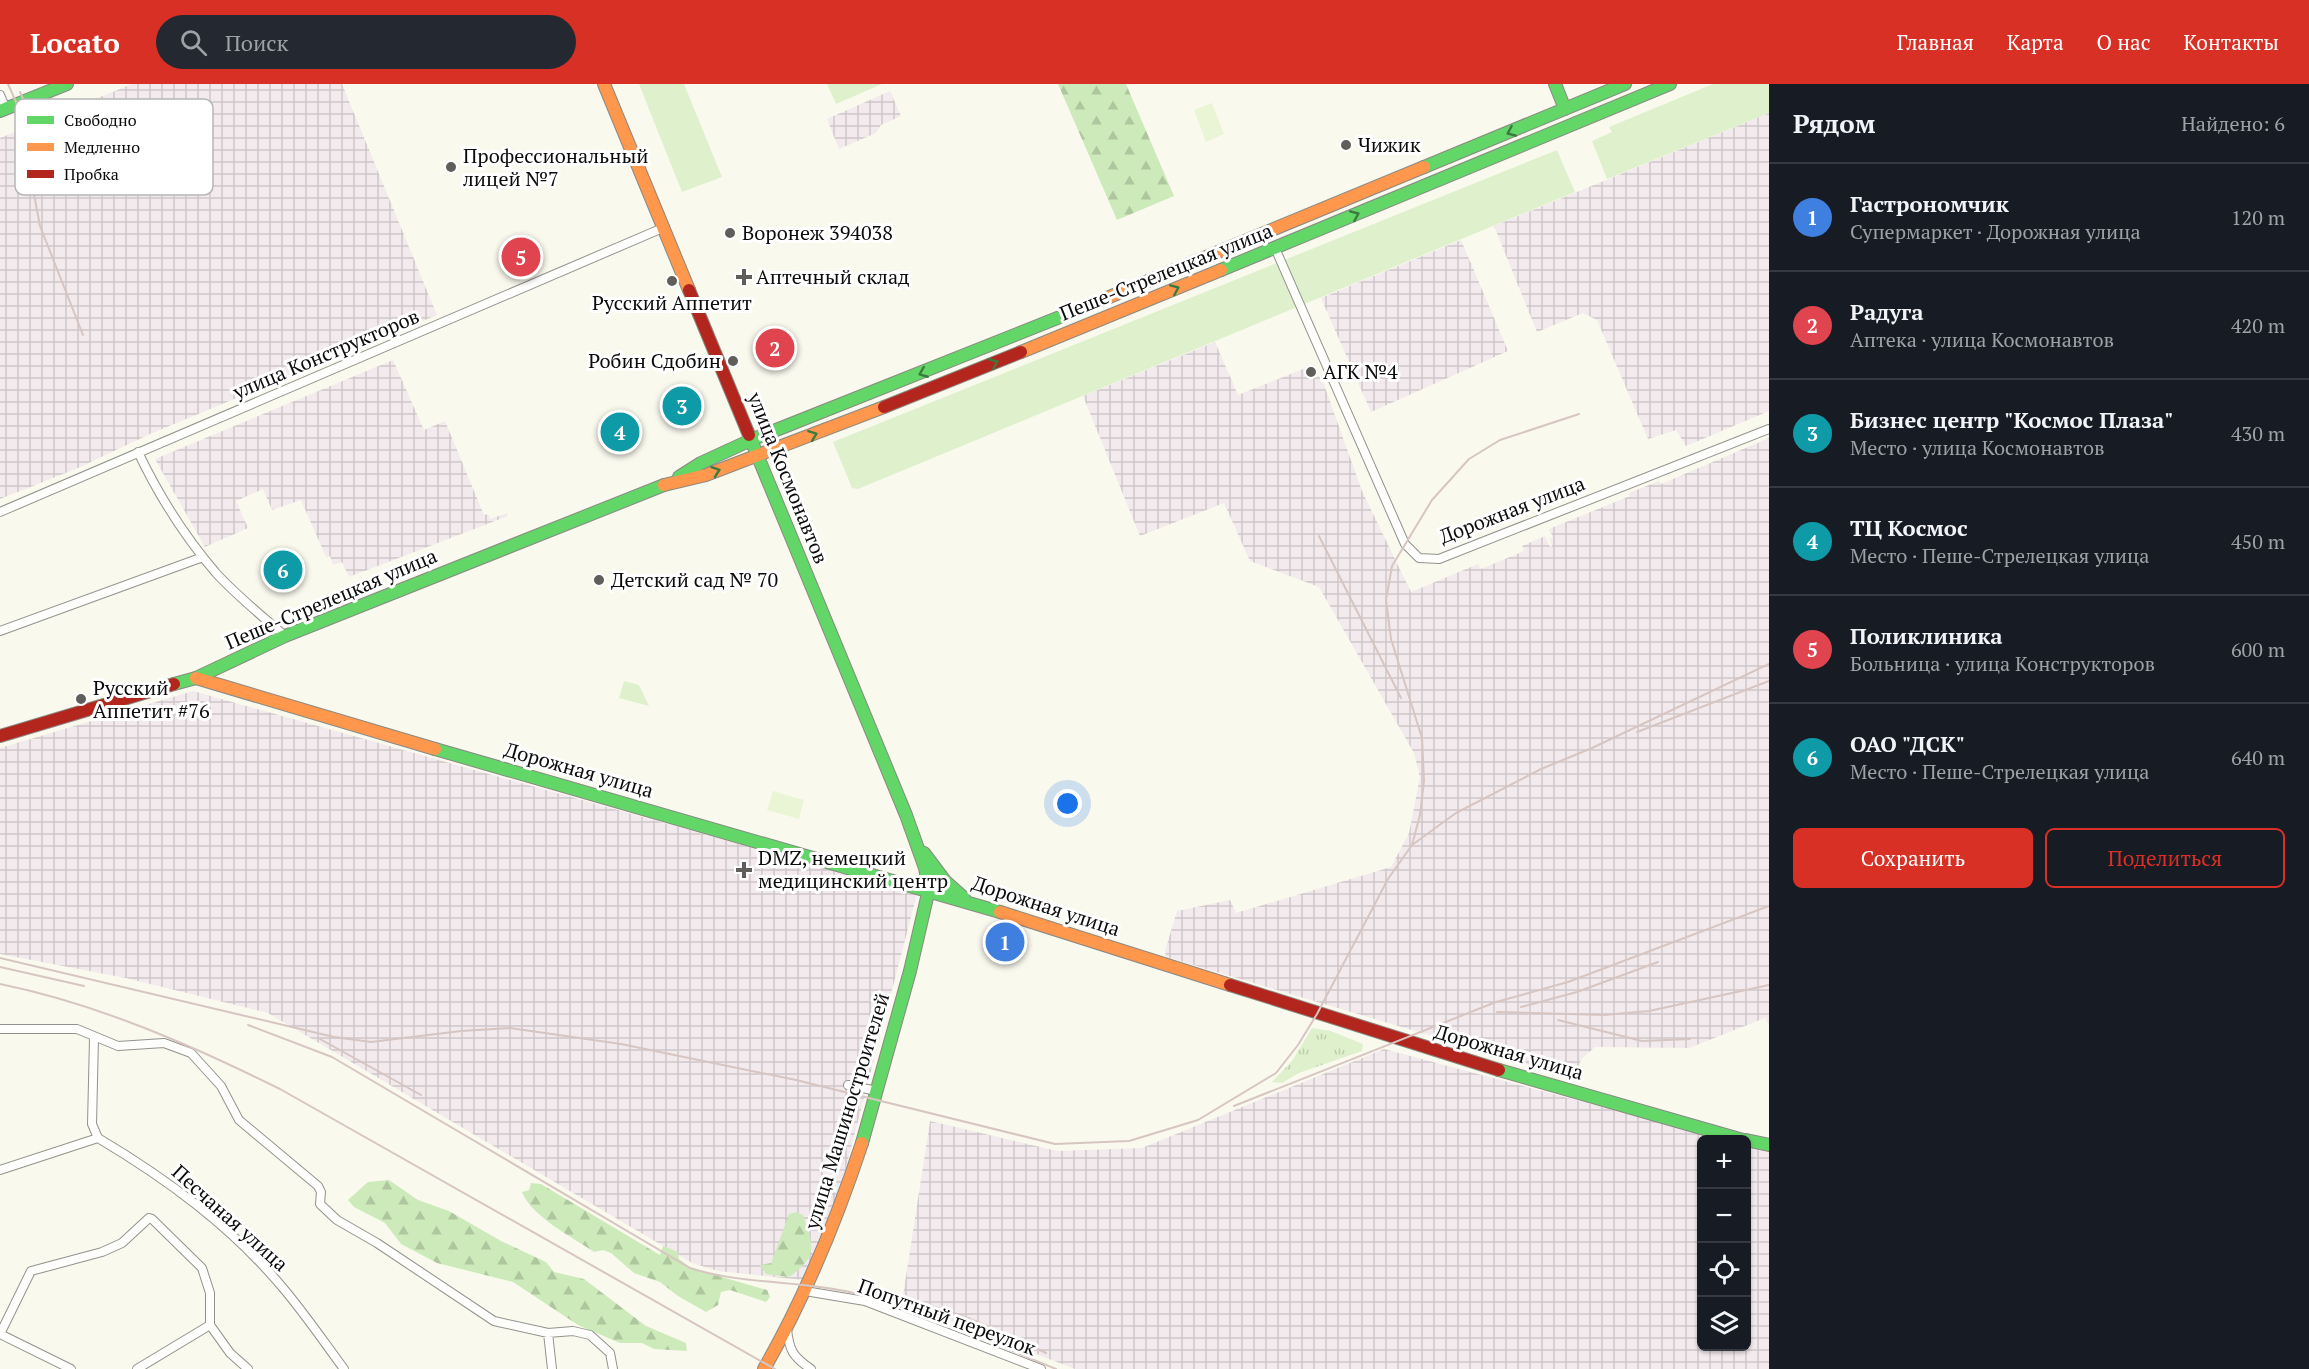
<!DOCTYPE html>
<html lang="ru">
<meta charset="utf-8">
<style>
:root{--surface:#171b24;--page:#242831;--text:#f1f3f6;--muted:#9ea1a6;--line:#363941;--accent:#d93025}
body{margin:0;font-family:"PT Serif",serif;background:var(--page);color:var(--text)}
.controls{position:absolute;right:18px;bottom:18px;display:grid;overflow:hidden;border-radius:9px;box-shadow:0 2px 4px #0004}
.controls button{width:54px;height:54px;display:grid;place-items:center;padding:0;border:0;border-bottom:2px solid var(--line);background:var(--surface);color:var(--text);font:30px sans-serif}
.you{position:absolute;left:1068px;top:720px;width:21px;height:21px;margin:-15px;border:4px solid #fff;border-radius:50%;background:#1a73e8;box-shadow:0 0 0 9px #1a73e833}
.badge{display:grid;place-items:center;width:39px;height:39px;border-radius:50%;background:var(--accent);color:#fff;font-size:20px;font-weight:700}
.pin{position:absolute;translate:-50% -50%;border:3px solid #fff;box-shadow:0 2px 6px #0006}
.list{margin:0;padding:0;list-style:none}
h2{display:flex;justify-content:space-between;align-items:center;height:78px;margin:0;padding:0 24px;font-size:26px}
h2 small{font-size:20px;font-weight:400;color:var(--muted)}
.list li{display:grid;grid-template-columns:39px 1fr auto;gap:18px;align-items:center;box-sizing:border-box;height:108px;padding:0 24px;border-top:2px solid var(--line)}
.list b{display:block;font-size:22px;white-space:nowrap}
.list p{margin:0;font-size:20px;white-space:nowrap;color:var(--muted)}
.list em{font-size:20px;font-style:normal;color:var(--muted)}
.actions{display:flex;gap:12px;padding:18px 24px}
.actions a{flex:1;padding:14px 0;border:2px solid var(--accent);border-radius:9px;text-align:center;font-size:21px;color:var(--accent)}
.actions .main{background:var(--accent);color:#fff}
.icon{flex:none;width:33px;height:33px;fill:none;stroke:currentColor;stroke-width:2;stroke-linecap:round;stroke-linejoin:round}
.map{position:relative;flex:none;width:1769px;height:1285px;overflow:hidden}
header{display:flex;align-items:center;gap:36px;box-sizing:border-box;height:84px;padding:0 30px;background:var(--accent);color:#fff}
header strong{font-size:28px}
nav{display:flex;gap:33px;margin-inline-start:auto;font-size:21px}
.search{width:420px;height:54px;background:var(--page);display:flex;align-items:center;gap:15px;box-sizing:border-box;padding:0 21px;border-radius:33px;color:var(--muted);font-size:22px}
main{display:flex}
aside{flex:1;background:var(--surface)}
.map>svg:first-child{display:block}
.industrial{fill:url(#industrial-grid)}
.grass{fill:url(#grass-tufts)}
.forest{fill:url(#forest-firs)}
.park{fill:#def1cc}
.pitch{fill:#eaf5d6}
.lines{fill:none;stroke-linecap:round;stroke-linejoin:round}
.street-casing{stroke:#93928d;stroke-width:10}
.fast-casing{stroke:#898984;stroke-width:14}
.slow-casing{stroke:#898984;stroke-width:14}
.jam-casing{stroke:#898984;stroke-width:14}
.street{stroke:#fefefc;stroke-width:8}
.fast{stroke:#63d668;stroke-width:12}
.slow{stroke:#ff974d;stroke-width:12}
.jam{stroke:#b3261e;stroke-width:12}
.rail{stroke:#d7c5c2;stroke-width:2}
.oneway{stroke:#3b7b3e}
.poi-dot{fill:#5f5e5a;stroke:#fff;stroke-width:2}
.labels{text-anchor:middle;stroke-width:6;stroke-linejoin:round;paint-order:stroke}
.poi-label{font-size:20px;fill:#0b0b0b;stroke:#fff;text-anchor:start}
.street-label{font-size:20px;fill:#0b0b0b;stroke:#fff}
.key{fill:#fff;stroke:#b6b6b6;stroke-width:1.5}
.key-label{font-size:16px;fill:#0b0b0b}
</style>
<header>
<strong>Locato</strong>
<div class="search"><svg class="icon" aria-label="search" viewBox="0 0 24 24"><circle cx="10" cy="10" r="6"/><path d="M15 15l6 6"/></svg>Поиск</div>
<nav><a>Главная</a><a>Карта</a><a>О нас</a><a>Контакты</a></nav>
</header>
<main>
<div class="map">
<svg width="1769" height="1285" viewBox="0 0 1769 1285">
<defs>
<pattern id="industrial-grid" width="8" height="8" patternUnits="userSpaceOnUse" patternTransform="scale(1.5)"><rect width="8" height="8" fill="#f2eaec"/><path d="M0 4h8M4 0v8" fill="none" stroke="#cec7c9"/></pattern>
<pattern id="grass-tufts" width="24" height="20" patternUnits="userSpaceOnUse" patternTransform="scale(1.5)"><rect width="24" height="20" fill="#def1cc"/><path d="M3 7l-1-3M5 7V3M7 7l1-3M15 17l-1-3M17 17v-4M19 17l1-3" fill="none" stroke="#bdcdae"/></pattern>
<pattern id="forest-firs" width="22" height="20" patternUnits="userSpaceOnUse" patternTransform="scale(1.5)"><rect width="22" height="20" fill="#cdeaba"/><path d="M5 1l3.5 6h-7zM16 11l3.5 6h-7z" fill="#afc79f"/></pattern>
</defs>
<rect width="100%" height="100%" fill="#faf9ee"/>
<path class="industrial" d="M 132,0 L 342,0 L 437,231 L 150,350 L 78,384 L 0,415 L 0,54 Z
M 890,7 L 901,32 L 881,41 L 876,49 L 839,65 L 827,35 Z
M 1769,29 L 1769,327 L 1686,362 L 1676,346 L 1648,355 L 1597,236 L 1583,229 L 1537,248 L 1494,142 Z
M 1461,156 L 1508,267 L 1371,328 L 1321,214 Z
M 1215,258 L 1238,311 L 1313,281 L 1317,291 L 1322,295 L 1362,407 L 1411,508 L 1478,480 L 1481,485 L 1524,467 L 1522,462 L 1545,452 L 1550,463 L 1552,462 L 1550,455 L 1553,453 L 1549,445 L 1630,412 L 1629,409 L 1659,397 L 1661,400 L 1769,354 L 1769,941 L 1765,934 L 1689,964 L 1595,963 L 1581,975 L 1579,984 L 1568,983 L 1559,978 L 1543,985 L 1166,873 L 1165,867 L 1177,827 L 1230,816 L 1236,829 L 1391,783 L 1409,749 L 1420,693 L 1414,669 L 1319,503 L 1250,477 L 1224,419 L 1140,452 L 1083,312 Z
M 393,276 L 424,346 L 445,337 L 484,431 L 488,430 L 490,435 L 507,429 L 508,432 L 349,493 L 342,478 L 333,481 L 330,472 L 326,473 L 301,416 L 272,426 L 263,405 L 236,417 L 248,444 L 205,463 L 155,375 Z
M 193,607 L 917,810 L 836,1122 L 803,1196 L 718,1187 L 692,1179 L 268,929 L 126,894 L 0,870 L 0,664 Z
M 1384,965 L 1722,1055 L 1702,1056 L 1702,1262 L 1746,1262 L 1747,1062 L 1769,1068 L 1769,1285 L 1075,1285 L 902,1218 L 930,1037 L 1057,1067 L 1142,1064 Z"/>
<path class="grass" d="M 1312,944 L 1331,947 L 1363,960 L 1362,967 L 1299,989 L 1282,999 L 1272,998 L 1292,977 Z"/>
<path class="forest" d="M 1058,0 L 1126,0 L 1174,112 L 1117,136 Z
M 389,1096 L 418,1116 L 449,1127 L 501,1157 L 546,1178 L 554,1188 L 584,1195 L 646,1242 L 686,1259 L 687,1267 L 654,1265 L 642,1259 L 620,1259 L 578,1241 L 513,1198 L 437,1179 L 401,1160 L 385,1139 L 354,1123 L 348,1116 L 368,1098 Z
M 531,1099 L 541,1100 L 660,1171 L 663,1162 L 678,1168 L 679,1175 L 691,1184 L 767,1206 L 770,1213 L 766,1218 L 730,1206 L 721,1208 L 718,1221 L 706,1228 L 678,1212 L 660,1198 L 634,1189 L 611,1169 L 603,1166 L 594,1168 C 572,1153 531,1132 522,1108 L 529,1106 Z
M 797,1128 L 803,1131 C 813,1162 819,1172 789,1193 L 766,1190 L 760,1181 L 771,1179 L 789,1130 Z"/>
<path class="park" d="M 639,0 L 684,0 L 722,93 L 682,108 Z
M 827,0 L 882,0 L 836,20 Z
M 1713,0 L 1769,0 L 1769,29 L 1607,95 L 1592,57 L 1612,48 L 1609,43 Z
M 1557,66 L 1575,108 L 858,405 L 852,404 L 833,358 Z
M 624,597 L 639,601 L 649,622 L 619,614 Z"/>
<path class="pitch" d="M 1212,19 L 1224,50 L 1206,58 L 1194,26 Z
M 773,707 L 804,716 L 799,735 L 767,726 Z"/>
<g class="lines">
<defs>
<path id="street" d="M 0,11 L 6,25
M 1275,164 L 1405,460 L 1419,474 L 1439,475 L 1769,345
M 138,368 C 159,412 185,453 216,489 C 237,512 262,532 285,552
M 0,428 L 665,143
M 0,547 L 203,473
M 0,945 L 77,945 L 118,962 L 164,959 L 191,969 L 221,1002 L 239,1036 L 318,1102 L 321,1108 L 320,1120 L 337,1136 L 377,1159 L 494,1237 L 548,1249 L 573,1247 L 590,1251 L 610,1269 L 613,1285
M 94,954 L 92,1040 L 98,1054
M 848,1001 L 877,1007
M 98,1054 C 167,1095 231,1142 283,1204 C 305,1230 324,1258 344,1285
M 0,1086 L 98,1054
M 805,1207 L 865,1217 L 1041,1285
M 787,1245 C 789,1266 793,1273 811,1285
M 548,1249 L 552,1285
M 0,1250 L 31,1187 L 102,1168 L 122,1159 L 149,1134 L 152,1135 L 202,1184 L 210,1209 L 210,1241 L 230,1269 L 248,1285
M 0,1250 L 71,1285
M 137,1285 L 210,1241"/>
<path id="fast" d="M 1555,0 L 1565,25
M 0,27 L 67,0
M 1424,83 L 1625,0
M 1221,186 L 1670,0
M 749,351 L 906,731 L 925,784 L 929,805 L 910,887 L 862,1059
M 679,393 L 701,379 L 751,356 L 1085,223
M 174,600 L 196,594 L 285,552 L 664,401
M 435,665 L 1000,828
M 924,769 L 945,797 L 964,814
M 1499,986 L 1743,1056
M 1746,1056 L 1769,1061"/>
<path id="slow" d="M 604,0 L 689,206
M 1085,223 L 1424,83
M 1021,268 L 1221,186
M 664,401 L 706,391 L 884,323
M 196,594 L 435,665
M 1000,828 L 1230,901
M 764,1285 C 805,1213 836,1138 862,1059"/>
<path id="jam" d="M 689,206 L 749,351
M 884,323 L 1021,268
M 0,652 L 174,600
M 1230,901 L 1499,986"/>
</defs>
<use href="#street" class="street-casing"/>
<use href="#fast" class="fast-casing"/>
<use href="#slow" class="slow-casing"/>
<use href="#jam" class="jam-casing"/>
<use href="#street" class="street"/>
<use href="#fast" class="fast"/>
<use href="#slow" class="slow"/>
<use href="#jam" class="jam"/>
<path class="rail" d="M 8,0 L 17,20 L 40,142 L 83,251
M 20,8 L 44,62
M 1319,452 L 1401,614
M 1637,648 L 1769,597
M 1412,761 L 1456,729 L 1541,685 L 1592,664 L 1769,580
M 0,874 L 334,953 L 371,958 L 461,947 L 510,944 L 621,960 L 796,996 L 1055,1060 L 1129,1057 L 1198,1036 L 1276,989 L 1298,961 L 1317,930 L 1388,795 L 1412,761 L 1420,731 L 1424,697 L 1422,654 L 1391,555 L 1386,516 L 1392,482 L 1432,416 L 1469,375 L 1500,356 L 1579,330
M 0,883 L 84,902
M 0,900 C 98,920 191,961 280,1005 L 775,1285
M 1521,923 L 1577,908 L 1658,878
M 1497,928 L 1604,931 L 1649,927 L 1769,901
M 1558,936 L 1642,957 L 1690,955
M 248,941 L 332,973 L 690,1184 C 743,1201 800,1196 854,1209 C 923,1226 990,1258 1056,1285
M 320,955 L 421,1011
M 1234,1022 L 1496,918 L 1568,898 L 1769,822
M 886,1213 C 944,1220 994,1244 1046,1269"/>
</g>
<defs><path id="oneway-chevron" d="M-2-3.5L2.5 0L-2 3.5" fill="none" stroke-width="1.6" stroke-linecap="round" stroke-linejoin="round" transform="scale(1.5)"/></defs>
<g class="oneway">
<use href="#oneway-chevron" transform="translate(1511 48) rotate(157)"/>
<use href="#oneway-chevron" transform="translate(1355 131) rotate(-23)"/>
<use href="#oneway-chevron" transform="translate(1175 205) rotate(-23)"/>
<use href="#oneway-chevron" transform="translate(994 279) rotate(-23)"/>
<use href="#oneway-chevron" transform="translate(923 289) rotate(158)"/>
<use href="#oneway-chevron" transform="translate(813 351) rotate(-21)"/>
<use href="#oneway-chevron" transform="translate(716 387) rotate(-19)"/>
</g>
<g class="poi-dot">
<circle cx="1346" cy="61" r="6"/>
<circle cx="451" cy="83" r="6"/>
<circle cx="730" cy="149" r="6"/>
<path d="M741 184h6v6h6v6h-6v6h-6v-6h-6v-6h6z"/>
<circle cx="672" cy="197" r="6"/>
<circle cx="733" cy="277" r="6"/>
<circle cx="1311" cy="288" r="6"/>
<circle cx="599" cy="496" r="6"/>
<circle cx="81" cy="615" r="6"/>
<path d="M741 777h6v6h6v6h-6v6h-6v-6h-6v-6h6z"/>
</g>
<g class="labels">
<g class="poi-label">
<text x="1358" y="68">Чижик</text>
<text x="463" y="79">Профессиональный<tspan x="463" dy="23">лицей №7</tspan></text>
<text x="742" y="156">Воронеж 394038</text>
<text x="756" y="200">Аптечный склад</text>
<text x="672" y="226" text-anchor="middle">Русский Аппетит</text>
<text x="721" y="284" text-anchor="end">Робин Сдобин</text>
<text x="1323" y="295">АГК №4</text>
<text x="611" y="503">Детский сад № 70</text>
<text x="93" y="611">Русский<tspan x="93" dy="23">Аппетит #76</tspan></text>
<text x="758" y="781">DMZ, немецкий<tspan x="758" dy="23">медицинский центр</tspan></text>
</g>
<g class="street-label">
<text transform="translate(1166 188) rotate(-22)" y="7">Пеше-Стрелецкая улица</text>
<text transform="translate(326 270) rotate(-23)" y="7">улица Конструкторов</text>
<text transform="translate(788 394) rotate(68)" y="7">улица Космонавтов</text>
<text transform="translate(1512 426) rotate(-21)" y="7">Дорожная улица</text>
<text transform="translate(331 515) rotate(-23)" y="7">Пеше-Стрелецкая улица</text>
<text transform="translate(579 686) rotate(16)" y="7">Дорожная улица</text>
<text transform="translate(1046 822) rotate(18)" y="7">Дорожная улица</text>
<text transform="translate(1509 968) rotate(16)" y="7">Дорожная улица</text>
<text transform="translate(847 1027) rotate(-73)" y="7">улица Машиностроителей</text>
<text transform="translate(230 1134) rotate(42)" y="7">Песчаная улица</text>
<text transform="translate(947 1233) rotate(20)" y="7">Попутный переулок</text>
</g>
</g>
<rect x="15" y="15" width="198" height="96" rx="9" class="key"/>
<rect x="27" y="32" width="27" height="8" fill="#63d668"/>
<rect x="27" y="59" width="27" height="8" fill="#ff974d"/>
<rect x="27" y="86" width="27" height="8" fill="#b3261e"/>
<g class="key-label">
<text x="64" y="42">Свободно</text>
<text x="64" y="69">Медленно</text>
<text x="64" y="96">Пробка</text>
</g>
</svg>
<div class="controls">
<button>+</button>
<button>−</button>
<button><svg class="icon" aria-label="locate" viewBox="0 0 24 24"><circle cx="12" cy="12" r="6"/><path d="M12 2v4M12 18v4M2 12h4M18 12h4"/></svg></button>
<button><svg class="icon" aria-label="layers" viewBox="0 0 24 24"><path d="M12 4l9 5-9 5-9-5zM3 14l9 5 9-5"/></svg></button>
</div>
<div class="you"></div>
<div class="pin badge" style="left:1005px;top:858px;background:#3f7fe0">1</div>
<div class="pin badge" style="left:775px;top:264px;background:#e0444e">2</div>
<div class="pin badge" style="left:682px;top:322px;background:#0f9aa8">3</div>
<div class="pin badge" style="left:620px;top:348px;background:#0f9aa8">4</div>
<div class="pin badge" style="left:521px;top:173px;background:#e0444e">5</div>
<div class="pin badge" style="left:283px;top:486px;background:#0f9aa8">6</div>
</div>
<aside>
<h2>Рядом<small>Найдено: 6</small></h2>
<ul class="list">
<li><span class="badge" style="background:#3f7fe0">1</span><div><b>Гастрономчик</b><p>Супермаркет · Дорожная улица</p></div><em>120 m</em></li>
<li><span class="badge" style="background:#e0444e">2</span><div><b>Радуга</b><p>Аптека · улица Космонавтов</p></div><em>420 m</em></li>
<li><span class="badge" style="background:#0f9aa8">3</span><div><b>Бизнес центр &quot;Космос Плаза&quot;</b><p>Место · улица Космонавтов</p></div><em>430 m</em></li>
<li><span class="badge" style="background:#0f9aa8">4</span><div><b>ТЦ Космос</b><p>Место · Пеше-Стрелецкая улица</p></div><em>450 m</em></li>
<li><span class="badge" style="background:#e0444e">5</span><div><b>Поликлиника</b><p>Больница · улица Конструкторов</p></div><em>600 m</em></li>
<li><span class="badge" style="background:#0f9aa8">6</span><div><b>ОАО &quot;ДСК&quot;</b><p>Место · Пеше-Стрелецкая улица</p></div><em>640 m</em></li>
</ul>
<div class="actions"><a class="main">Сохранить</a><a>Поделиться</a></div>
</aside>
</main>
